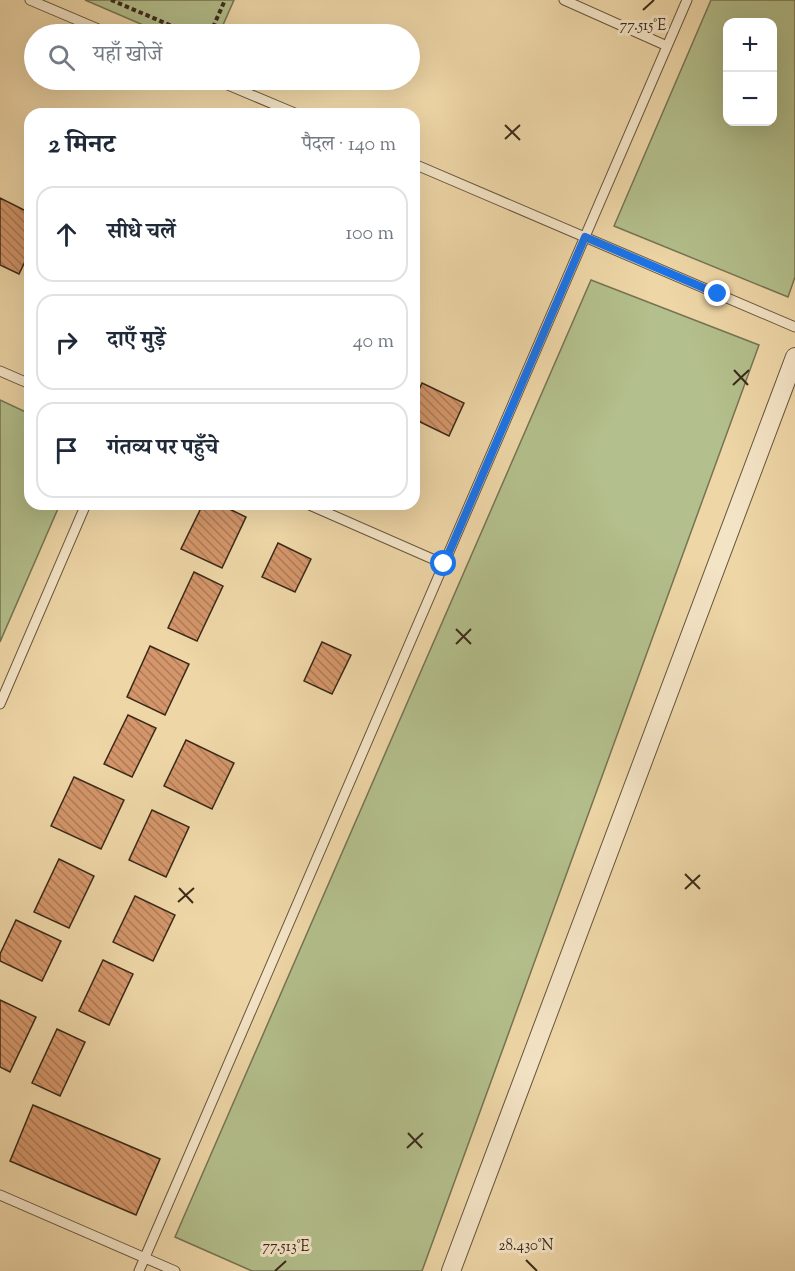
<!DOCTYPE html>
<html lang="hi">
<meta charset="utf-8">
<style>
:root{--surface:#fff;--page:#f2f2f3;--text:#1f2937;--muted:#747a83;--line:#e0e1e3}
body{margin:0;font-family:"Sorts Mill Goudy","Noto Serif Devanagari",serif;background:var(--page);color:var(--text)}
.controls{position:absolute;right:18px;top:18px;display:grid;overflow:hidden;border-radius:12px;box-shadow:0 6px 24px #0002}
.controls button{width:54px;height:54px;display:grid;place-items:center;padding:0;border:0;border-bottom:2px solid var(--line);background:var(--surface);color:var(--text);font:30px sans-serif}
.stop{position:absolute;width:18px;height:18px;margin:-14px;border:4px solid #1a73e8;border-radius:50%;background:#fff}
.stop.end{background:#1a73e8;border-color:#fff;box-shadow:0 2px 6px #0008}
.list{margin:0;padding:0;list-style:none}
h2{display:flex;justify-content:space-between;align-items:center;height:78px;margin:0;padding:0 24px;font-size:26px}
h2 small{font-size:20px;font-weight:400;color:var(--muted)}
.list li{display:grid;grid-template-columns:39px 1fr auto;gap:18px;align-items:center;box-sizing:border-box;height:96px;margin:0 12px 12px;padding:0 12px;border:2px solid var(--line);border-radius:18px}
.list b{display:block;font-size:22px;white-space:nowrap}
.list em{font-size:20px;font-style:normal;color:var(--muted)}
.icon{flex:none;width:33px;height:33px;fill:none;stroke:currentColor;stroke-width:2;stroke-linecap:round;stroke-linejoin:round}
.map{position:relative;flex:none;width:795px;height:1271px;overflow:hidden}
.search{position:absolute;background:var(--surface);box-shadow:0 6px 24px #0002;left:24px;top:24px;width:396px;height:66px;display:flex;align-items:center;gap:15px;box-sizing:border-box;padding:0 21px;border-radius:33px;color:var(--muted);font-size:22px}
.panel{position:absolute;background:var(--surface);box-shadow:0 6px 24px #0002;left:24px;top:108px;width:396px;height:402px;border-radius:18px}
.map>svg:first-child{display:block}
.green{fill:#b3bf8c;stroke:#767453;stroke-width:1.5;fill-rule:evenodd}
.building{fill:url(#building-back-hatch);stroke:#3a2a1a;stroke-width:1.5}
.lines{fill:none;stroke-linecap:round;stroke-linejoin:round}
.lane-casing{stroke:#67553d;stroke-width:11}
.street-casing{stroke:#67553d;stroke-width:20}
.path{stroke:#3a2a1a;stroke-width:4;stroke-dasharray:4.5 3;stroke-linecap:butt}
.lane{stroke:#f4e4c6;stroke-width:9}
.street{stroke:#f4e4c6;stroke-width:18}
.route{stroke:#1a73e8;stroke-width:8}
.ticks{fill:none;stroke:#3a2a1a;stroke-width:2}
.ticks-label{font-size:15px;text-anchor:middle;fill:#3a2a1a;stroke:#f4e4c6;stroke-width:6;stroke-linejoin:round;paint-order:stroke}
</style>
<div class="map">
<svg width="795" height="1271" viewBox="0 0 795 1271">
<defs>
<pattern id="building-back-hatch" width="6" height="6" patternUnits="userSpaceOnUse" patternTransform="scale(1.5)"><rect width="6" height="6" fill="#d4966a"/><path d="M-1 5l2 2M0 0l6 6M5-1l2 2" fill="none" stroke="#ad7b56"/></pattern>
</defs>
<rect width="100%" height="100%" fill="#eed6a7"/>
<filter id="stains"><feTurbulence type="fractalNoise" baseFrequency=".00333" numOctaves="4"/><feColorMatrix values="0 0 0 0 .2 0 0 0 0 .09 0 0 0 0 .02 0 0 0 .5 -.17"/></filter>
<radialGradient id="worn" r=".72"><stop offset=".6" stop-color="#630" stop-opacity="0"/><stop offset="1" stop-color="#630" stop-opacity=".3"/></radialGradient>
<path class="green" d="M 85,0 L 234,0 L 219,34 L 164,34 Z
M 711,0 L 795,0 L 795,277 L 788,297 L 614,226 ZM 772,22 L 772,122 L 728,122 L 728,22 Z
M 591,280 L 759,345 L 422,1271 L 252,1271 L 175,1237 Z
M 0,400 L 30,414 L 30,504 L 60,504 L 0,642 Z"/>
<path class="building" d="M 0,198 L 30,213 L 30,251 L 19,274 L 0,265 Z
M 422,383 L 464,403 L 449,436 L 414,419 L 414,401 Z
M 203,504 L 219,504 L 246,517 L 222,568 L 181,549 Z
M 278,543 L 311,559 L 295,592 L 262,577 Z
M 194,572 L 223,586 L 197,641 L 168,628 Z
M 322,642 L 351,655 L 332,694 L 304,681 Z
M 150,646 L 189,664 L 165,715 L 127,697 Z
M 128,715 L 156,728 L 132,777 L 104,764 Z
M 186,740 L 234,763 L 212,809 L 164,786 Z
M 74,777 L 124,800 L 101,849 L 51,826 Z
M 152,810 L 189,827 L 166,877 L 129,860 Z
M 59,859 L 94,876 L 69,928 L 34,912 Z
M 135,896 L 175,915 L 153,961 L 113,942 Z
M 16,920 L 61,941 L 42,981 L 0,961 L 0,954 Z
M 103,960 L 133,974 L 109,1025 L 79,1011 Z
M 0,1000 L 36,1017 L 10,1072 L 0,1067 Z
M 57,1029 L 85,1042 L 60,1096 L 32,1083 Z
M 33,1105 L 160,1159 L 136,1215 L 10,1161 Z"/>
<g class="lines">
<defs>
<path id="lane" d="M 30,0 L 110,34
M 564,0 L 667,46
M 216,80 L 297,114
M 414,164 L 795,327
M 0,371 L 30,384
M 307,504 L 444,564
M 0,704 L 86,504
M 0,1195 L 175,1271
M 139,1271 L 687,0"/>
<path id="street" d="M 451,1271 L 795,357"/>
</defs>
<use href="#lane" class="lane-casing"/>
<use href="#street" class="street-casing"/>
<path class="path" d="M 111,0 L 191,34
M 210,34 L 225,0"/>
<use href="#lane" class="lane"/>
<use href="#street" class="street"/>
</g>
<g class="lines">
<path class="route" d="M 444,564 L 585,237 L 718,294"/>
</g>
<path class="ticks" d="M 643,10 L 654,0M 505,125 L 520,140M 505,139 L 520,125M 734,370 L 748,385M 733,385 L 749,370M 456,629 L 471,644M 456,644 L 471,629M 685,874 L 700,889M 179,888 L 193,903M 685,889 L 700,875M 178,902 L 194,888M 408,1133 L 422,1148M 407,1148 L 423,1133M 526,1260 L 537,1271M 275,1271 L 286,1261"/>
<g class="ticks-label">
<text x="643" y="30">77.515°E</text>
<text x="526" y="1250">28.430°N</text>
<text x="286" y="1251">77.513°E</text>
</g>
<rect width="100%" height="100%" filter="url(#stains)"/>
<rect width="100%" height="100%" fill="url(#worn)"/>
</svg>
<div class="controls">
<button>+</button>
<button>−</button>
</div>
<div class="stop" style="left:444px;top:564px"></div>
<div class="stop end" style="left:718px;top:294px"></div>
<div class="search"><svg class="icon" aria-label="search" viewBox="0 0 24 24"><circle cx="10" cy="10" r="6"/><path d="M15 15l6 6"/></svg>यहाँ खोजें</div>
<section class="panel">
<h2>2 मिनट<small>पैदल · 140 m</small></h2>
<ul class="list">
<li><svg class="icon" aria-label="ahead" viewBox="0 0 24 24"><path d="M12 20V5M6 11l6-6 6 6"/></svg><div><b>सीधे चलें</b></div><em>100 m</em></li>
<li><svg class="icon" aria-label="right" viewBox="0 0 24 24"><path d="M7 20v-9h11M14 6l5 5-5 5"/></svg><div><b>दाएँ मुड़ें</b></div><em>40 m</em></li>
<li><svg class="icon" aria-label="arrive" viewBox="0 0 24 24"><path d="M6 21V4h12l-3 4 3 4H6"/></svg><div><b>गंतव्य पर पहुँचे</b></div></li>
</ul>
</section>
</div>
